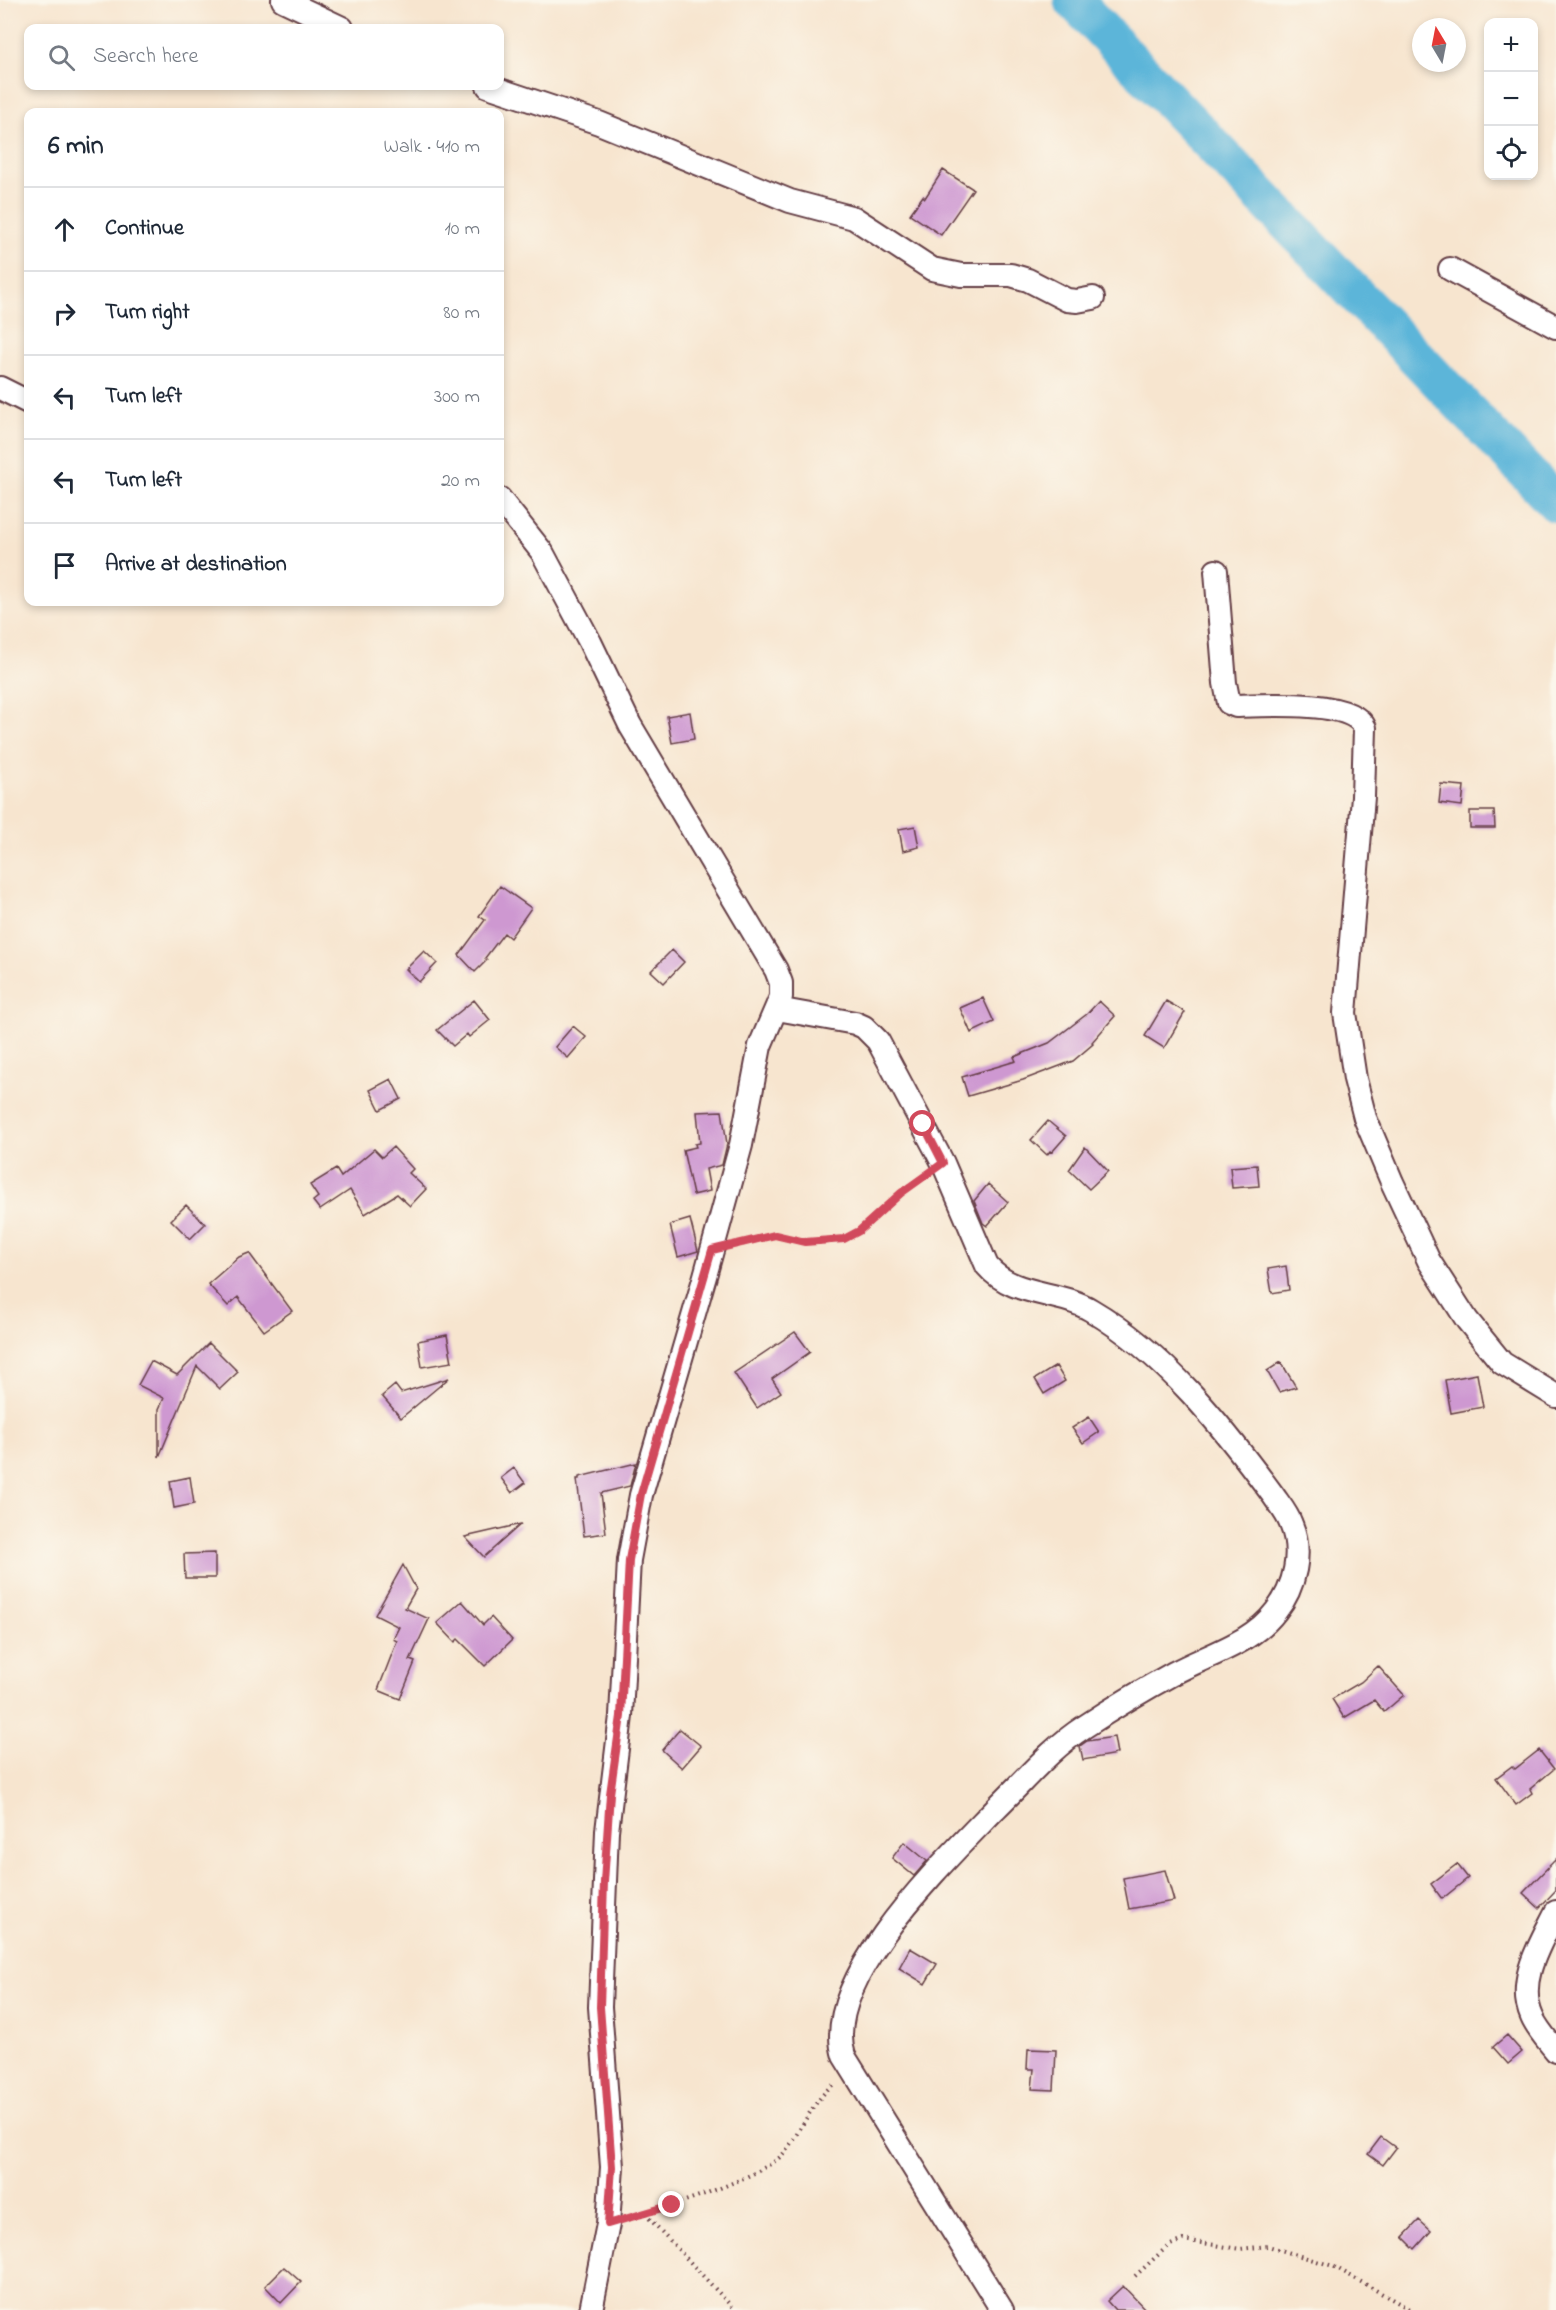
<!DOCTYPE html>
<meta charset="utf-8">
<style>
:root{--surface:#fff;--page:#f2f2f3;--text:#1f2937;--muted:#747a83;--line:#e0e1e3}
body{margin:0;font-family:"Indie Flower",sans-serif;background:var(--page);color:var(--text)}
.controls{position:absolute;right:18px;top:18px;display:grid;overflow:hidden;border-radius:12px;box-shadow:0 3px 9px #0003}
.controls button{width:54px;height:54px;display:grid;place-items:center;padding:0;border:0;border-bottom:2px solid var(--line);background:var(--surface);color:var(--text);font:30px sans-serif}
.compass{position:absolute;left:1412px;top:18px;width:54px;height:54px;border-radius:50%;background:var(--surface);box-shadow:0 3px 9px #0003;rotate:350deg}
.stop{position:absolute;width:18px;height:18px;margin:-14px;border:4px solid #d1495b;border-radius:50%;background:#fff}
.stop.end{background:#d1495b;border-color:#fff;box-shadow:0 2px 6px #0008}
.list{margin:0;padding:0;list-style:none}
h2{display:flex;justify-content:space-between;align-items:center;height:78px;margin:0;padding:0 24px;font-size:26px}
h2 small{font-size:20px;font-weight:400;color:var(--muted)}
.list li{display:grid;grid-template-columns:39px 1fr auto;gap:18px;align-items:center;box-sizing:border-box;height:84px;padding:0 24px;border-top:2px solid var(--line)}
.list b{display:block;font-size:22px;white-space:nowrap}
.list em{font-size:20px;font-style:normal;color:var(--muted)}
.icon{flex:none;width:33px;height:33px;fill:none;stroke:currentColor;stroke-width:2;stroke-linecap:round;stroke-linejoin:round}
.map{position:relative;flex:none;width:1556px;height:2310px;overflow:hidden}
.search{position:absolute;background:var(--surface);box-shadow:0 3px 9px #0003;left:24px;top:24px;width:480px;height:66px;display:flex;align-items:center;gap:15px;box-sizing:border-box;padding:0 21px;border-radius:12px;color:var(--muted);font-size:22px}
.panel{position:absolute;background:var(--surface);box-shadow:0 3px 9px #0003;left:24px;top:108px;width:480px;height:498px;border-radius:12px}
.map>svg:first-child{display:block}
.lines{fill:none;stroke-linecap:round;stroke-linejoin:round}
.river{stroke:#5cb5d9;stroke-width:39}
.building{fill:#ce98d1}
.minor-casing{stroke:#643d44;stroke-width:26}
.path{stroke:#643d44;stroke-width:4;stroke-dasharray:1.5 4.5;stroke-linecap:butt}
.minor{stroke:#fff;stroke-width:22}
.route{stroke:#d1495b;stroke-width:8}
</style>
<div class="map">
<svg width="1556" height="2310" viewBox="0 0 1556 2310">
<rect width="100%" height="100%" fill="#fbf7ec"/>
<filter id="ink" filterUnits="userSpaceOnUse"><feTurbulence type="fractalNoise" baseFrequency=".0167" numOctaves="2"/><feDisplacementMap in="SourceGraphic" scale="12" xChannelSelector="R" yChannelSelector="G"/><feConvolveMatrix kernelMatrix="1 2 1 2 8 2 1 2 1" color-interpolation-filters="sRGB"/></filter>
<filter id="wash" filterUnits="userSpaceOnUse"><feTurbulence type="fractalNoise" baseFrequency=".008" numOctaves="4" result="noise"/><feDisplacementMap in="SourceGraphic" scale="24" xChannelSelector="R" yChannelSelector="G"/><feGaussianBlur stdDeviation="1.35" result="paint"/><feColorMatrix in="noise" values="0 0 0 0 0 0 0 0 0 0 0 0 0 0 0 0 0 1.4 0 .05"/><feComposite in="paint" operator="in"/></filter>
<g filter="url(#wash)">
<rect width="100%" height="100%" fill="#f7e5cf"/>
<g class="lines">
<path class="river" d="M 1073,0 L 1556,503"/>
</g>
<g id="blocks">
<path class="building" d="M 943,170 L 973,189 L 941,235 L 910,214 L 923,196 L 925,198 Z
M 690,712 L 694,739 L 672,743 L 667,716 Z
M 1441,784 L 1464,786 L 1462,806 L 1439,803 Z
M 1470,811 L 1494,811 L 1495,828 L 1470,828 Z
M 915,826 L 919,847 L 903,851 L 899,829 Z
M 500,886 L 531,908 L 510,938 L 504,933 L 485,958 L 487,960 L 475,972 L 459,955 L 485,920 L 479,916 Z
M 672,950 L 684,962 L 664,983 L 651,971 Z
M 424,951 L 437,963 L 419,982 L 406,969 Z
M 983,998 L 994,1022 L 971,1033 L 960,1008 Z
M 474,1000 L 490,1020 L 469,1037 L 467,1034 L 453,1046 L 437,1030 Z
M 1099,1001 L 1115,1016 L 1092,1042 L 1093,1044 L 1073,1061 L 1023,1080 L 968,1096 L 962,1077 L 1016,1061 L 1014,1057 L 1049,1043 L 1087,1014 Z
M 1166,1001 L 1185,1012 L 1164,1048 L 1145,1036 Z
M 573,1026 L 586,1037 L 568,1058 L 555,1047 Z
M 391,1079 L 401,1099 L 380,1110 L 370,1090 Z
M 722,1111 L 727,1144 L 722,1165 L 706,1169 L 710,1191 L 693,1195 L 683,1150 L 696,1147 L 695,1144 L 700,1143 L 697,1112 Z
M 1048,1121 L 1066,1136 L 1052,1152 L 1050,1151 L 1047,1155 L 1031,1140 Z
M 393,1147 L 413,1169 L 409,1173 L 426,1189 L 410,1206 L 397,1194 L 365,1214 L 350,1190 L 320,1210 L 313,1201 L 318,1197 L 310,1185 L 336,1169 L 341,1177 L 374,1149 L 382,1157 Z
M 1085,1147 L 1108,1171 L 1089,1189 L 1069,1170 Z
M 1257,1165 L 1259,1186 L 1232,1188 L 1230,1167 Z
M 988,1184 L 1008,1202 L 987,1226 L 983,1223 L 974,1201 Z
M 186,1205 L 205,1224 L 190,1239 L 171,1220 Z
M 690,1219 L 698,1251 L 678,1257 L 670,1225 Z
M 249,1253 L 292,1311 L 264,1331 L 238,1297 L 228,1306 L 208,1284 L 239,1257 Z
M 1286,1266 L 1289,1290 L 1272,1293 L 1268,1269 Z
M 795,1332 L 810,1352 L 772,1379 L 781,1392 L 757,1408 L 734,1373 Z
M 447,1335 L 452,1362 L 422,1367 L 418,1341 Z
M 209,1343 L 238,1372 L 220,1389 L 197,1366 L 159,1457 L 159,1409 L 164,1398 L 138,1385 L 151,1361 L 177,1375 Z
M 1281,1362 L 1296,1387 L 1279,1392 L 1267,1371 Z
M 1056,1366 L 1065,1381 L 1044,1394 L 1035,1379 Z
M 1477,1374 L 1483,1407 L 1451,1413 L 1445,1380 Z
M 449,1378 L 401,1418 L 382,1396 L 395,1385 L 401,1393 Z
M 1089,1417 L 1099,1432 L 1083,1443 L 1072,1428 Z
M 636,1463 L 630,1486 L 601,1493 L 606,1533 L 584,1536 L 577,1479 L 579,1479 L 579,1477 Z
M 514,1468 L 525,1483 L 512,1493 L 501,1478 Z
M 190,1477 L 194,1504 L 174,1508 L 170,1481 Z
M 521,1524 L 484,1557 L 465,1537 Z
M 215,1553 L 215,1578 L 185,1578 L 184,1554 Z
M 403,1565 L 416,1589 L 405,1608 L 429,1619 L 410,1660 L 415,1662 L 400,1699 L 378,1690 L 397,1641 L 393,1639 L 399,1627 L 375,1615 Z
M 462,1601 L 483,1625 L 491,1617 L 512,1640 L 485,1666 L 458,1639 L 455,1642 L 437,1623 Z
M 1378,1666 L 1404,1695 L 1384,1712 L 1374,1700 L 1344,1718 L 1332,1699 L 1361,1682 Z
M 680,1729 L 701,1746 L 682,1768 L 662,1750 Z
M 1114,1737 L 1117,1754 L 1083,1760 L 1080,1746 L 1087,1741 Z
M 1539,1750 L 1554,1769 L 1530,1789 L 1532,1793 L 1516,1805 L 1496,1778 L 1512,1766 L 1515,1769 Z
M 904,1842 L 927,1861 L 914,1876 L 892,1858 Z
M 1556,1859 L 1556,1890 L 1539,1908 L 1523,1893 Z
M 1457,1864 L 1468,1878 L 1442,1899 L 1431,1884 Z
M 1165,1870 L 1174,1901 L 1129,1909 L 1123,1878 Z
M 910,1948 L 937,1964 L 925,1984 L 899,1968 Z
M 1507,2035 L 1522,2052 L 1508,2064 L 1493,2047 Z
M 1028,2049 L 1056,2050 L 1054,2090 L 1032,2089 L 1034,2069 L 1027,2069 Z
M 1381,2137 L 1396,2148 L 1383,2165 L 1368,2154 Z
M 1419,2220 L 1431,2231 L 1415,2249 L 1403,2237 Z
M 284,2267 L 301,2282 L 281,2303 L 265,2286 Z
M 1123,2286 L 1146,2310 L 1115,2310 L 1107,2301 Z"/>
</g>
</g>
<g filter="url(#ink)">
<use href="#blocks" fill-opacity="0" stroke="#643d44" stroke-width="1.5"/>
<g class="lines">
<defs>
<path id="minor" d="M 283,0 L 342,28
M 488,86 L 599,123 L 790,201 L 854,218 L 932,269 L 961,275 L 1011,275 L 1028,280 L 1067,300 L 1077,301 L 1093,298
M 1450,269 L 1556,327
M 0,388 L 28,402
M 500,499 L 542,552 L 590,642 L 630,725 L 776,970 L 781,983 L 781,997 L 760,1046 L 741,1145 L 705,1276 L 641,1495 L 629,1560 L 621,1716 L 607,1831 L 600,2007 L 612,2167 L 608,2224 L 591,2310
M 1216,571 L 1225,683 L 1229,703 L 1236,706 C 1263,705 1353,699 1365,728 L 1363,797 L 1345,1013 L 1355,1079 L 1365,1118 L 1392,1182 L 1429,1261 L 1467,1320 L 1502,1363 L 1556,1396
M 777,1009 L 855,1023 L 864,1027 L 878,1041 L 943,1163 L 987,1266 C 1013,1297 1058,1290 1091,1310 C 1166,1354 1222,1426 1273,1495 C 1279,1504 1287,1513 1291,1524 C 1303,1552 1295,1587 1276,1611 C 1251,1644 1209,1654 1174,1673 C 1143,1690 1113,1708 1084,1727 C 1050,1749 1024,1781 995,1809 C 946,1860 820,1980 844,2056 L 1002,2310
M 1556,1912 C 1540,1944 1516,1981 1532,2017 C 1537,2029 1548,2041 1556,2051"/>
</defs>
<use href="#minor" class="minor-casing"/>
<path class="path" d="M 737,1245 L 775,1235 L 805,1242 L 820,1242 L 844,1239 L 859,1231 L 901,1193 L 926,1175
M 645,2214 L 735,2310
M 629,2219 C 661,2210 763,2177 783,2154 C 801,2132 812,2101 835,2083
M 1135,2276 L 1168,2246 L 1183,2240 L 1240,2249 L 1268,2246 L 1333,2266 L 1411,2310"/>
<use href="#minor" class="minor"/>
</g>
</g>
<g class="lines" filter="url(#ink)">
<path class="route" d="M 672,2205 L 608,2224 L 612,2167 L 600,2007 L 604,1882 L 610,1794 L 621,1716 L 629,1560 L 641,1494 L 712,1250 L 775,1235 L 805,1242 L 844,1239 L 859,1231 L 901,1193 L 943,1163 L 923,1124"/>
</g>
</svg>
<div class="controls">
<button>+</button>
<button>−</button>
<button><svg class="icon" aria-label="locate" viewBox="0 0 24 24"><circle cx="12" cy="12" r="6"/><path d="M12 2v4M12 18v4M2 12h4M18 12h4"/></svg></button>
</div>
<svg class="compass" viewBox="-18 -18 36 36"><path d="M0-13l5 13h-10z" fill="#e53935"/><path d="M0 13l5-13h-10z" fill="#747a83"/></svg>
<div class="stop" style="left:923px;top:1124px"></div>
<div class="stop end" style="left:672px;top:2205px"></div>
<div class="search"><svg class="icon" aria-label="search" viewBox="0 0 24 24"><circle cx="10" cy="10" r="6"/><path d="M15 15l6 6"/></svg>Search here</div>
<section class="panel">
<h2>6 min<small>Walk · 410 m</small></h2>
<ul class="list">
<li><svg class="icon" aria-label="ahead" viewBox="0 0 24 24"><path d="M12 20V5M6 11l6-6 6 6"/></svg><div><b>Continue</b></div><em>10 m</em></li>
<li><svg class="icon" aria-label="right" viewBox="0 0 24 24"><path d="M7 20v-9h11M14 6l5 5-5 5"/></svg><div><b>Turn right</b></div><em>80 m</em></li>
<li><svg class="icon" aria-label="left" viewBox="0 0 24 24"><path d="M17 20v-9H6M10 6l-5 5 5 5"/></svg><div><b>Turn left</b></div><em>300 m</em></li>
<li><svg class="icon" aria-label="left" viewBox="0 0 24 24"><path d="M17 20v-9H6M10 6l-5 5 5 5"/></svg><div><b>Turn left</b></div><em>20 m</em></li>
<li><svg class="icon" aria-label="arrive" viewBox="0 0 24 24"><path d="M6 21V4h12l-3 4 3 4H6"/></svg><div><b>Arrive at destination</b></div></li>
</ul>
</section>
</div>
